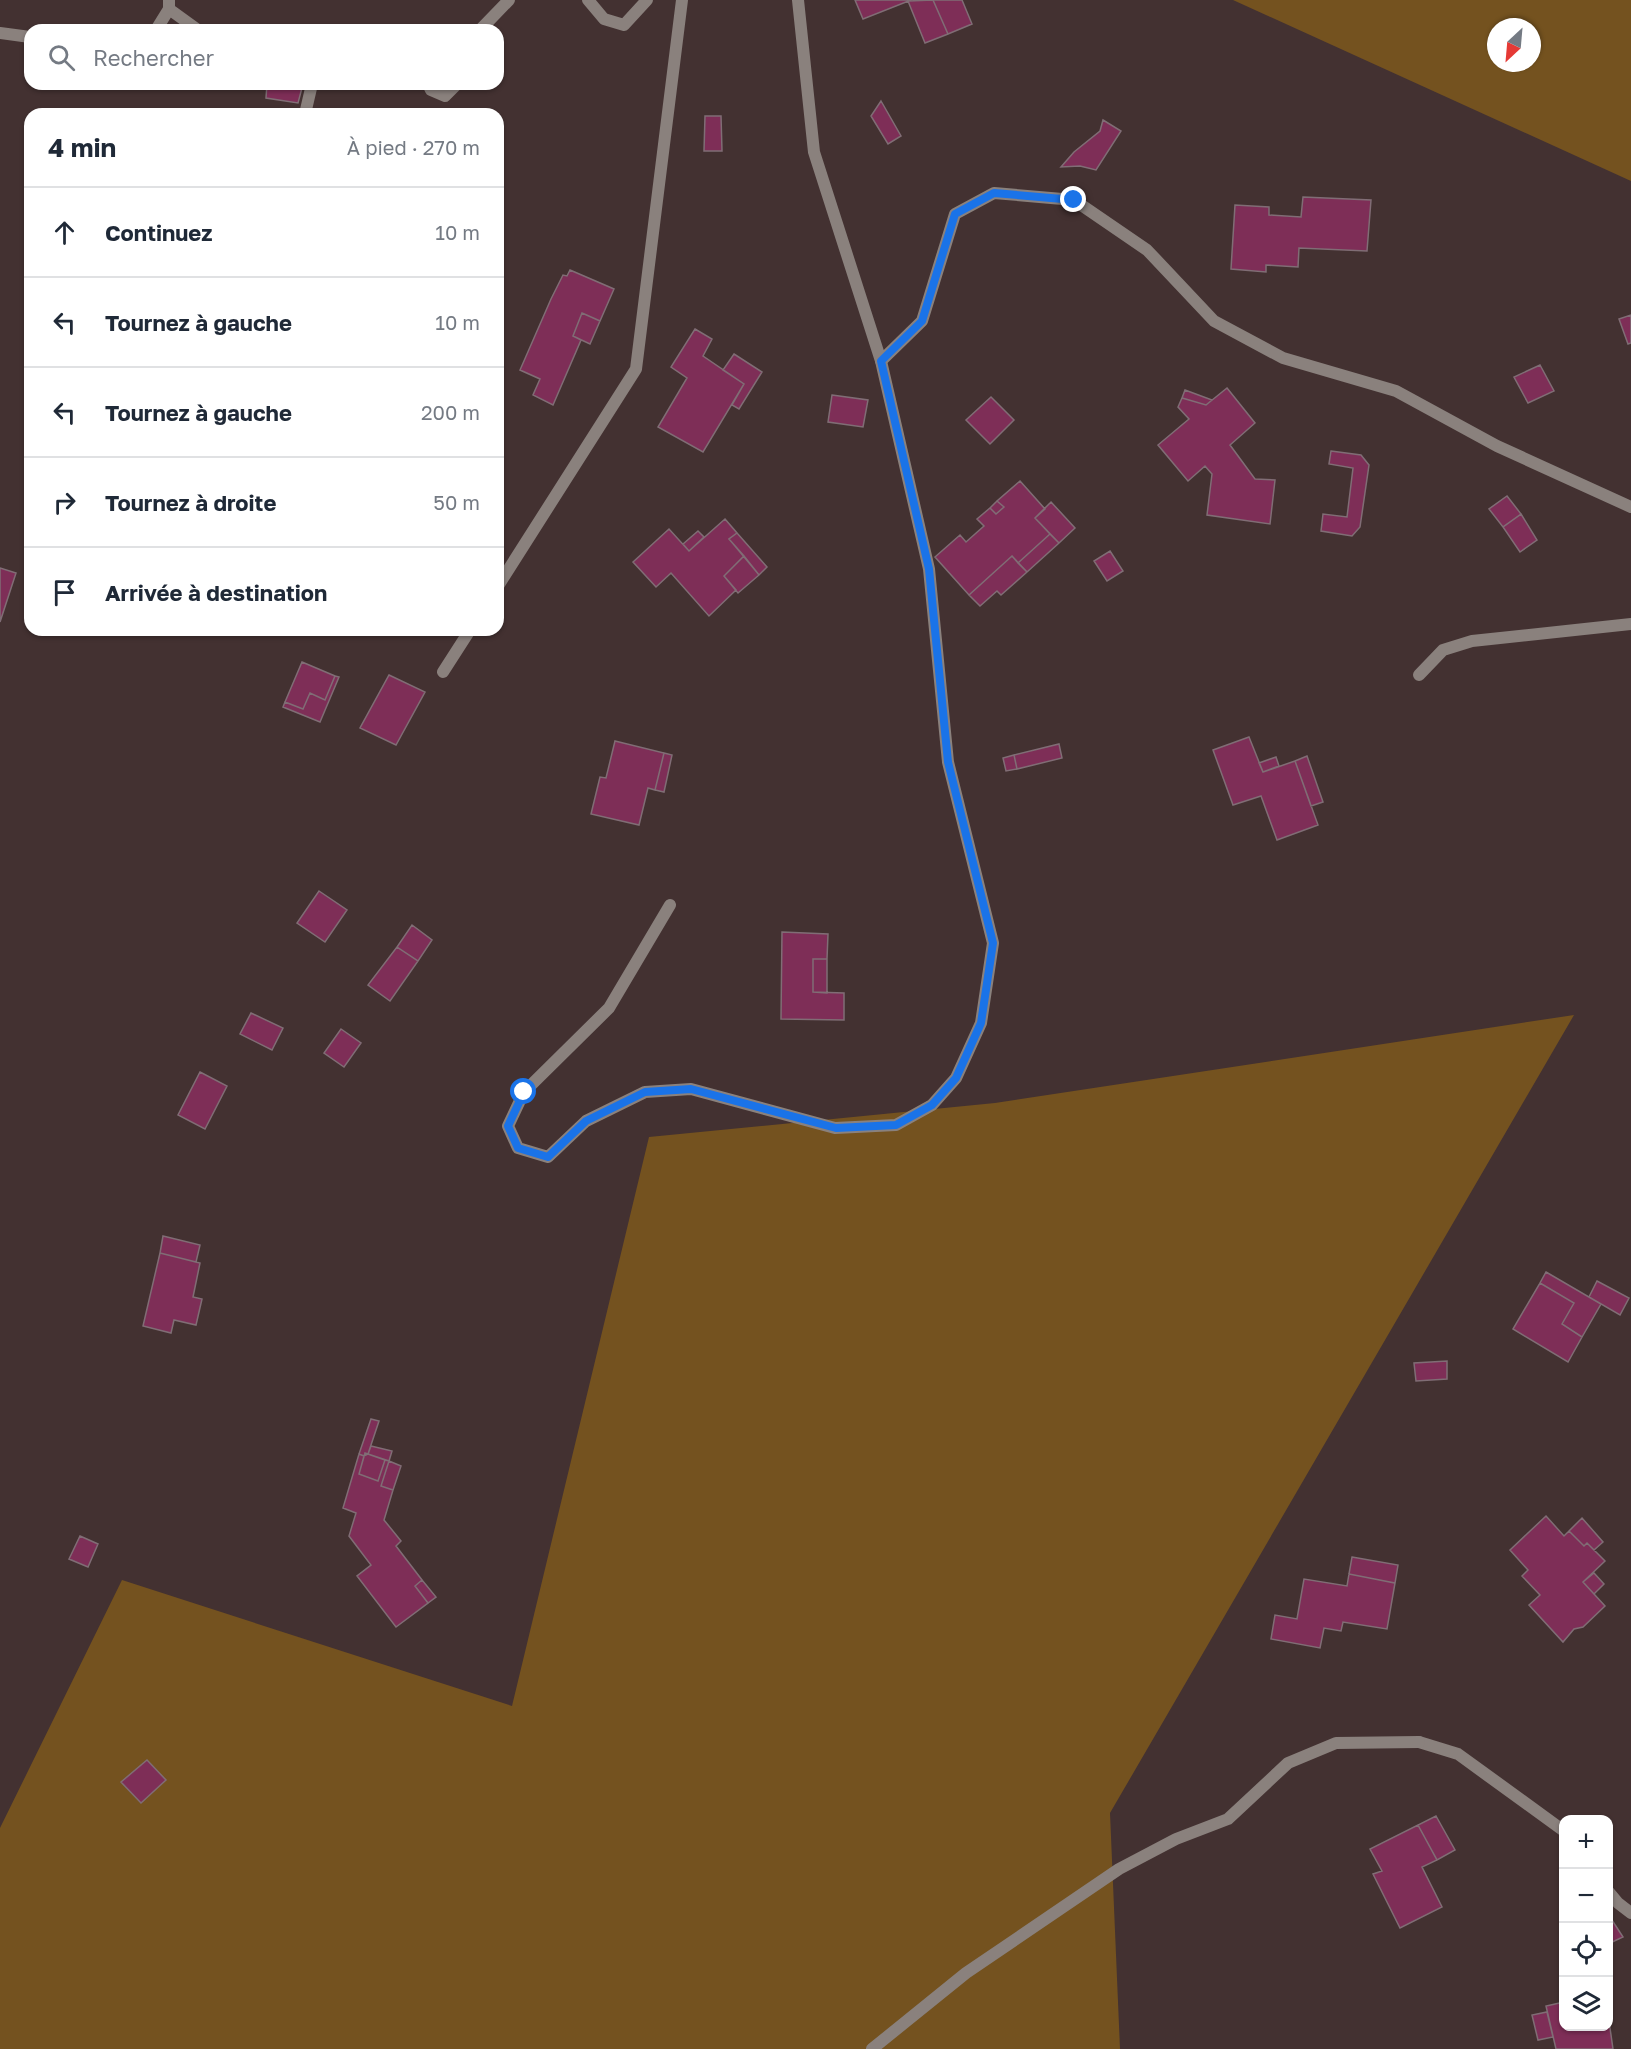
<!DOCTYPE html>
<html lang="fr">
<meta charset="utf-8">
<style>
:root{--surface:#fff;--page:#f2f2f3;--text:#1f2937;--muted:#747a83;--line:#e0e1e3}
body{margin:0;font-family:"Golos Text",sans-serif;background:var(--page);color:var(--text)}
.controls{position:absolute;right:18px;bottom:18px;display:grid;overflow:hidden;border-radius:12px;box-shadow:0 2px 4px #0004}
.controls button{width:54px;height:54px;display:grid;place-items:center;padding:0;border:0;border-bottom:2px solid var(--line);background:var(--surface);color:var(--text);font:30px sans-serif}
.compass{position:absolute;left:1487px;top:18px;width:54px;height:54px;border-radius:50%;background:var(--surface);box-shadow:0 2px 4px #0004;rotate:206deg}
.stop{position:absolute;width:18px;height:18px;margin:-14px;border:4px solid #1a73e8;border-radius:50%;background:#fff}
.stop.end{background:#1a73e8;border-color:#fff;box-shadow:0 2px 6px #0008}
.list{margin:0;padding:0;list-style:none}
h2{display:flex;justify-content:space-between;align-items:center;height:78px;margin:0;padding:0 24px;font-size:26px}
h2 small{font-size:20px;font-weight:400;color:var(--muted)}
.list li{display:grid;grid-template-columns:39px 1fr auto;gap:18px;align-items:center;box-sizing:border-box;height:90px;padding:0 24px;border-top:2px solid var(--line)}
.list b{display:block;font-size:22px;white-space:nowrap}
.list em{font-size:20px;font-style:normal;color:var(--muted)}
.icon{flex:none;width:33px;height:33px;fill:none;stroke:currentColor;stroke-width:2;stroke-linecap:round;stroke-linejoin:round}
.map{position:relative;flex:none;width:1631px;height:2049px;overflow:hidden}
.search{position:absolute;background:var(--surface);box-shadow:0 2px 4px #0004;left:24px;top:24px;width:480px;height:66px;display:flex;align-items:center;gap:15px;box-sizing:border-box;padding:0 21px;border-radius:18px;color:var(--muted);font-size:22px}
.panel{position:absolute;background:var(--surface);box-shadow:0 2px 4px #0004;left:24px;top:108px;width:480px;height:528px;border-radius:18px}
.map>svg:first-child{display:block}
.green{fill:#74521f;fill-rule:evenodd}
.building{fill:#7e2e57;stroke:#806d75;stroke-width:1.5}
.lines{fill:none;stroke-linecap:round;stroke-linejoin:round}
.lane{stroke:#8a817d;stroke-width:12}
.street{stroke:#8a817d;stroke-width:12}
.route{stroke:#1a73e8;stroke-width:8}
</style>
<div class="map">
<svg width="1631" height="2049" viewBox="0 0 1631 2049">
<rect width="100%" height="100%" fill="#433131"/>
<path class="green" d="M 1233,0 L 1631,0 L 1631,181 ZM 1496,27 L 1532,27 L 1532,63 L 1496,63 Z
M 1574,1015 L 1110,1813 L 1120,2049 L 0,2049 L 0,1828 L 122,1580 L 512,1706 L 649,1137 L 995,1103 Z"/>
<path class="building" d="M 855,0 L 911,0 L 863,19 Z
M 933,0 L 948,34 L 925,43 L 908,1 Z
M 933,0 L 962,0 L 972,24 L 948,34 Z
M 267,84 L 303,84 L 298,103 L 266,98 Z
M 881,101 L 901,136 L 888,144 L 871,116 Z
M 705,116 L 721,116 L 722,151 L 704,151 Z
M 1103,120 L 1121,131 L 1096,170 L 1080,166 L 1061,167 L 1074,152 L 1100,131 Z
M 1303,197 L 1371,200 L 1367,251 L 1299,248 L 1298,267 L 1266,265 L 1266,272 L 1231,269 L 1235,205 L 1269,207 L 1269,215 L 1301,217 Z
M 570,270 L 614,289 L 600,321 L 582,313 L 573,336 L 581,340 L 553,405 L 533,395 L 540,379 L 520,370 L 551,299 L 563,275 L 567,276 Z
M 582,313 L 600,321 L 590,344 L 573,336 Z
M 1631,315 L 1631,343 L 1628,344 L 1619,319 Z
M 695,329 L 712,339 L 703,356 L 744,384 L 703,452 L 658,427 L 687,378 L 671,367 Z
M 734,354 L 762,372 L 739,409 L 732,405 L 744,384 L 723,370 Z
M 1540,365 L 1554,391 L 1528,403 L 1514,377 Z
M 1227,388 L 1255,423 L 1230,445 L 1255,479 L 1275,480 L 1270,524 L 1207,515 L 1212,474 L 1205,466 L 1188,481 L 1158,445 L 1189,419 L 1178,407 L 1182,398 L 1206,405 Z
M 1185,390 L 1212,400 L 1206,405 L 1182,398 Z
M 832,395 L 868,400 L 863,427 L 828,422 Z
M 991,397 L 1014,420 L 990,444 L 966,420 Z
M 1331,451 L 1361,455 L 1369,465 L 1360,527 L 1352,536 L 1321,531 L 1323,514 L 1347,517 L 1353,468 L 1329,464 Z
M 1020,481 L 1045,509 L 1035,518 L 1050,534 L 1018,563 L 1012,556 L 969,595 L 935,557 L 960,535 L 966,542 L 984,526 L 977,519 L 990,508 L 996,514 L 1004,507 L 997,501 Z
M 1507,496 L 1521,514 L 1503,527 L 1489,509 Z
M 997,501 L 1004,507 L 996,514 L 990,508 Z
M 1051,502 L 1075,528 L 1059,543 L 1035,518 Z
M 1521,514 L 1537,540 L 1520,552 L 1503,527 Z
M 725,519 L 737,533 L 729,539 L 744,556 L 724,576 L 736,590 L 709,616 L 671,573 L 656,587 L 633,562 L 669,529 L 689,551 Z
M 698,531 L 704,537 L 689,551 L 683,544 Z
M 737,533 L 767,567 L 759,575 L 729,539 Z
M 1050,534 L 1059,543 L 1027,572 L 1018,563 Z
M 1110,551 L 1123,571 L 1107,581 L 1094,561 Z
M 744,556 L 759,575 L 738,593 L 724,576 Z
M 1012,556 L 1027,572 L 1001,595 L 997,591 L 980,606 L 969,595 Z
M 0,568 L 16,573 L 0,622 Z
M 302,662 L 335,676 L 325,700 L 310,693 L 303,709 L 285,702 Z
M 389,675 L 425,692 L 396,745 L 360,728 Z
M 335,676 L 339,677 L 320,722 L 283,707 L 285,702 L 303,709 L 310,693 L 325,700 Z
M 1249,737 L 1263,772 L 1295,761 L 1318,825 L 1277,840 L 1261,796 L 1233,805 L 1213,750 Z
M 615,741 L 664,753 L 655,790 L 648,788 L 639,825 L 591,814 L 600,777 L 606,778 Z
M 1059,744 L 1062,758 L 1017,769 L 1014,755 Z
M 664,753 L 672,755 L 664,792 L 655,790 Z
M 1014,755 L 1017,769 L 1006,771 L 1003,758 Z
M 1307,756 L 1323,802 L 1311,806 L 1295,761 Z
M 1276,757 L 1279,766 L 1263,772 L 1259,763 Z
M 319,891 L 347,910 L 325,942 L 297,923 Z
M 412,925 L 432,940 L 418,961 L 397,947 Z
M 782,932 L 828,934 L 827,959 L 813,959 L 813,992 L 844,993 L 844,1020 L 781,1019 Z
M 397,947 L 418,961 L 390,1001 L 368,985 Z
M 813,959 L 827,959 L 827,993 L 813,992 Z
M 251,1013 L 283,1028 L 272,1050 L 240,1034 Z
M 341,1029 L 361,1043 L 344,1067 L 324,1053 Z
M 200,1072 L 227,1086 L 205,1129 L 178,1115 Z
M 163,1236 L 200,1245 L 196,1262 L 160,1253 Z
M 160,1253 L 200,1263 L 193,1297 L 202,1299 L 196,1325 L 174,1320 L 171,1333 L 143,1326 Z
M 1546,1272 L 1601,1304 L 1582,1337 L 1562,1324 L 1574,1303 L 1540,1283 Z
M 1597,1281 L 1629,1298 L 1620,1315 L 1589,1297 Z
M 1540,1283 L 1574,1303 L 1562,1324 L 1582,1337 L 1568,1362 L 1513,1329 Z
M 1447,1361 L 1447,1379 L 1416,1381 L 1414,1363 Z
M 371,1419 L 379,1421 L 368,1454 L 364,1456 L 359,1454 Z
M 371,1446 L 392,1451 L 389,1461 L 368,1454 Z
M 365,1453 L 385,1460 L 378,1481 L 359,1474 Z
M 359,1454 L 364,1456 L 359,1474 L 378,1481 L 385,1460 L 389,1461 L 381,1486 L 393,1490 L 384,1520 L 401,1541 L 396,1546 L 422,1580 L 415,1586 L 428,1603 L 396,1627 L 357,1576 L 371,1565 L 349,1536 L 356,1513 L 343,1508 Z
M 389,1461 L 401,1466 L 393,1490 L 381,1486 Z
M 1546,1516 L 1564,1536 L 1569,1531 L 1584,1546 L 1587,1543 L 1605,1561 L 1583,1582 L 1605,1606 L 1583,1627 L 1574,1629 L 1563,1642 L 1529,1605 L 1540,1595 L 1522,1576 L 1528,1570 L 1510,1550 Z
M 1582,1518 L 1603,1542 L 1594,1550 L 1587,1543 L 1584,1546 L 1569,1531 Z
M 80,1536 L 98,1544 L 88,1567 L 69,1559 Z
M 1352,1557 L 1398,1565 L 1395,1583 L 1349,1574 Z
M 1594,1573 L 1604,1584 L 1594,1594 L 1583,1582 Z
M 1349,1574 L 1395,1583 L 1387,1629 L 1343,1622 L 1341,1631 L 1324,1628 L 1320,1648 L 1271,1639 L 1275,1615 L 1297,1619 L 1304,1579 L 1347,1586 Z
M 422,1580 L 436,1597 L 428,1603 L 415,1586 Z
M 147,1760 L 166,1780 L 141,1803 L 121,1782 Z
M 1436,1816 L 1455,1850 L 1437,1860 L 1418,1825 Z
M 1418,1825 L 1437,1860 L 1422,1867 L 1442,1907 L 1400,1928 L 1373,1874 L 1382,1871 L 1370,1849 Z
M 1608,1914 L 1623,1937 L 1608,1944 Z
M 1564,2002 L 1564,2026 L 1608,2026 L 1609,2021 L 1613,2049 L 1556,2049 L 1546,2006 Z
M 1547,2012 L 1553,2037 L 1538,2040 L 1532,2015 Z"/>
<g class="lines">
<path class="lane" d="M 305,114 L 312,84
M 670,905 L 609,1008 L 524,1092 L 508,1126 L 518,1148 L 548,1157 L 586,1121 L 645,1092 L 691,1089 L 835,1128 L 896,1125 L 932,1105 L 956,1078 L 981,1023 L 993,943 L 948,762 L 929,569 L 881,361
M 1419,1742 L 1458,1754 L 1564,1831
M 1608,1891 L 1618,1903 L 1631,1913"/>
<path class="street" d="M 169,0 L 169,9 L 198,30
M 588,0 L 604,19 L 624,25 L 647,0
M 798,0 L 814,152 L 881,361 L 922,321 L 955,214 L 994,193 L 1074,200 L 1147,250 L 1214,321 L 1283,358 L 1396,391 L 1497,446 L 1631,507
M 156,30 L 169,9
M 480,30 L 509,0
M 0,33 L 30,37
M 428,84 L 431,90 L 445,96 L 457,84
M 498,586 L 636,369 L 682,0
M 443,672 L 470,630
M 1419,675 L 1443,650 L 1472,641 L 1631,624
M 872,2049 L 966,1973 L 1119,1869 L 1176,1839 L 1228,1819 L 1288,1763 L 1336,1743 L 1419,1742"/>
</g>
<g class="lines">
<path class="route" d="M 524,1092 L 508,1126 L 518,1148 L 548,1157 L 586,1121 L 645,1092 L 691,1089 L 836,1128 L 896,1125 L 932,1105 L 956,1078 L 981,1023 L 993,943 L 948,762 L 929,569 L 881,361 L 922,321 L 955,214 L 994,193 L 1074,200"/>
</g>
</svg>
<div class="controls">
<button>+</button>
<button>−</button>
<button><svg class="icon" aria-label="locate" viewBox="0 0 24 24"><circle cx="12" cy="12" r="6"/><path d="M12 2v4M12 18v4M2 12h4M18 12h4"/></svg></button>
<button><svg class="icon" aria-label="layers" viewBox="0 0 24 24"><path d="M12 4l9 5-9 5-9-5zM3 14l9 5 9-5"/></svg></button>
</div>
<svg class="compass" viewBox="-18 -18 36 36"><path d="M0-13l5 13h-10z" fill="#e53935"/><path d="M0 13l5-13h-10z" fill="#747a83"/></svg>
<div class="stop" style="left:524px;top:1092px"></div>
<div class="stop end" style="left:1074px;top:200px"></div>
<div class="search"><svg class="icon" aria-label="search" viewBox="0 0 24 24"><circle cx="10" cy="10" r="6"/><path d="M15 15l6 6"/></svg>Rechercher</div>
<section class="panel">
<h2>4 min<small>À pied · 270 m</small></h2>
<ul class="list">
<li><svg class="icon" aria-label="ahead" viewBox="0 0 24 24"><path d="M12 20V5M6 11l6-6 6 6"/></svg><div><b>Continuez</b></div><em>10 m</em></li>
<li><svg class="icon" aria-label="left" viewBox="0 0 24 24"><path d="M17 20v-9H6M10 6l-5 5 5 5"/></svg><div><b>Tournez à gauche</b></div><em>10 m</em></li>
<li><svg class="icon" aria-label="left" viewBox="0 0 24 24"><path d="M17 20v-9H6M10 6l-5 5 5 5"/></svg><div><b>Tournez à gauche</b></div><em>200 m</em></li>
<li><svg class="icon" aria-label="right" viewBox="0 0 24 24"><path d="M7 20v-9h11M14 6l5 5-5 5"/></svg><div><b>Tournez à droite</b></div><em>50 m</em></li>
<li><svg class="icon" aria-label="arrive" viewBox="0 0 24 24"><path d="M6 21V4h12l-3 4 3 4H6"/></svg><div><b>Arrivée à destination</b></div></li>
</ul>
</section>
</div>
